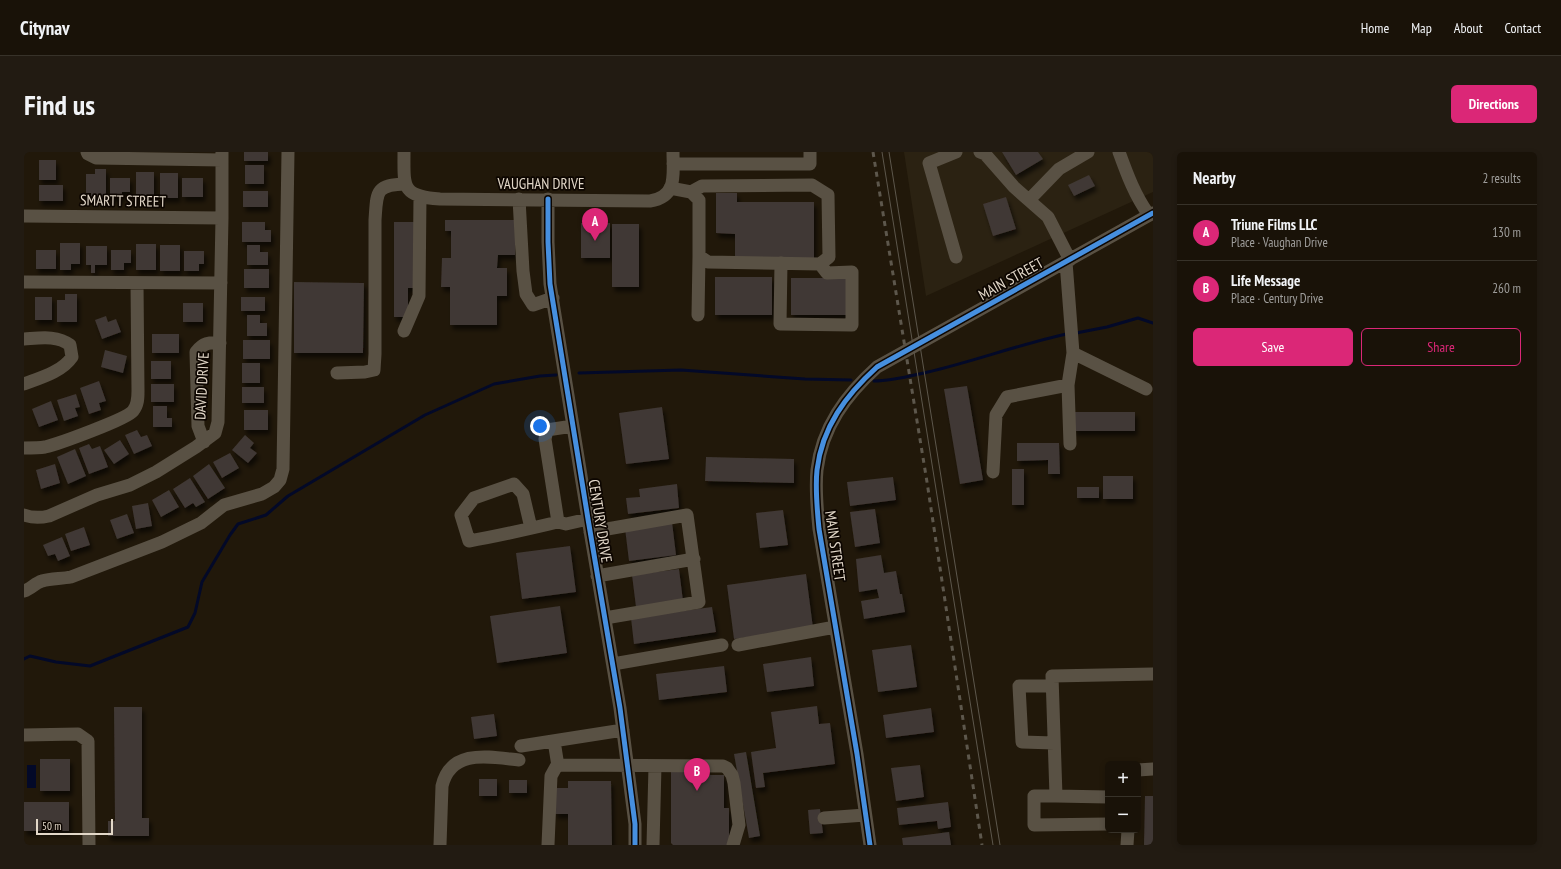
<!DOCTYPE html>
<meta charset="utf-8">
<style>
:root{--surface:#191208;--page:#221b12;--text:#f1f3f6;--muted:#9f9e9c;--line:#373229;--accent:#db2777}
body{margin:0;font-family:"PT Sans Narrow",sans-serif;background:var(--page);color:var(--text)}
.controls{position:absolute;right:12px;bottom:12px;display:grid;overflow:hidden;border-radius:6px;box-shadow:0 2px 6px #0003}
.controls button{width:36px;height:36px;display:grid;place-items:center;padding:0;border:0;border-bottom:1px solid var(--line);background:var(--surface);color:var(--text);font:20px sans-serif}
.scale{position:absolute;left:12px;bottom:10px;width:77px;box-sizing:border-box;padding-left:4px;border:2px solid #e2d7c8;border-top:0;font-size:11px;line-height:14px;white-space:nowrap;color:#e2d7c8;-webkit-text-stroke:3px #0d0601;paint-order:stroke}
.you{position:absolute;left:516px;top:274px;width:14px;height:14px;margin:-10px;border:3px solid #fff;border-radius:50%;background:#1a73e8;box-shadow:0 0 0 6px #1a73e833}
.badge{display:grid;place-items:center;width:26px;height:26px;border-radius:50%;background:var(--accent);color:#fff;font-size:13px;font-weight:700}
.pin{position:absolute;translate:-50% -33px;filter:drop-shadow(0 1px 2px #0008)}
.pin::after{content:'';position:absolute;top:21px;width:14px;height:12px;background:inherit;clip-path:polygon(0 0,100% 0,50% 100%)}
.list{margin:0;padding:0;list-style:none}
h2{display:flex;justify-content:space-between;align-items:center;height:52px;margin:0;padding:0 16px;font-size:17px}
h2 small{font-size:13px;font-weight:400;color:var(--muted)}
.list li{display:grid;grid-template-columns:26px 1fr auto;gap:12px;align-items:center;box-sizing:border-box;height:56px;padding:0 16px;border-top:1px solid var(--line)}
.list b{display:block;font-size:15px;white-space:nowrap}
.list p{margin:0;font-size:13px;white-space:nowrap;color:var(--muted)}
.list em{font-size:13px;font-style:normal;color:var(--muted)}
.actions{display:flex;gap:8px;padding:12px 16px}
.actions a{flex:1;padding:9px 0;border:1px solid var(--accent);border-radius:6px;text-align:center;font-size:14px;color:var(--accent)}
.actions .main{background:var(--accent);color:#fff}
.map{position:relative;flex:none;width:1129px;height:693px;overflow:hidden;border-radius:6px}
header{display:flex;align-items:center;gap:24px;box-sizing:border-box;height:56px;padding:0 20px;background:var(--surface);border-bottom:1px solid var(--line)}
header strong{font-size:19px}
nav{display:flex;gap:22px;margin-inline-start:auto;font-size:14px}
.intro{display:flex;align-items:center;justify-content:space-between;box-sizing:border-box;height:96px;padding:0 24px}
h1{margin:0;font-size:28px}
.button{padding:10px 18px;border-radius:6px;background:var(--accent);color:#fff;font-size:14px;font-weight:700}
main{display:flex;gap:24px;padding:0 24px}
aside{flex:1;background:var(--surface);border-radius:6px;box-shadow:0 2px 6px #0003}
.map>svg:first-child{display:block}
.industrial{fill:#2b2212}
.water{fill:#030928}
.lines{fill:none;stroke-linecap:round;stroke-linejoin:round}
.stream{stroke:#030928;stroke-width:3}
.building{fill:#403834;filter:url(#shadow)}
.minor{stroke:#595144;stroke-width:13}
.tram{stroke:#5d574c;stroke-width:1}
.rail{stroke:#5d574c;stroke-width:3;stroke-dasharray:5 5;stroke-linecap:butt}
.cycleway-casing{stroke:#0d0601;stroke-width:8}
.cycleway{stroke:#468fdf;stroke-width:5}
.labels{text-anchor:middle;stroke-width:3.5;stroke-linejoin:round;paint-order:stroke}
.street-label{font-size:15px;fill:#e2d7c8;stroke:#0d0601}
</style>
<header>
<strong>Citynav</strong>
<nav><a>Home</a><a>Map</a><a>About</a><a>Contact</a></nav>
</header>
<div class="intro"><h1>Find us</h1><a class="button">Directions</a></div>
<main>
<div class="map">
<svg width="1129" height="693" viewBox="0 0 1129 693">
<defs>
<filter id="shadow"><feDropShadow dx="2.5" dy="4.5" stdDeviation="2" flood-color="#0009"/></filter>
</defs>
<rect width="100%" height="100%" fill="#21180a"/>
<path class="industrial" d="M 880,0 L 1129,0 L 1129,40 L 902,144 Z"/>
<path class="water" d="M 3,613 L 12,613 L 12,636 L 3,636 Z"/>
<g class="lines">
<path class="stream" d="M 1052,181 L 1083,175 L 1114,166 L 1129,171
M 555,221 L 657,218 L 781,227 L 827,228
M 850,229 C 869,229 886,224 904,220 C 951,209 996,192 1043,182
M 0,507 L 6,504 L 32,510 L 66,514 L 164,475 L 171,461 L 178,430 L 206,383 L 214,372 L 242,363 L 264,344 L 401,263 L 470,232 L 516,224 L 532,223"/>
</g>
<path class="building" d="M 220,0 L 244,0 L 244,9 L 220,9 Z
M 978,0 L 1014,0 L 1019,7 L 992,23 Z
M 15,8 L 32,8 L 32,28 L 15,28 Z
M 221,13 L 240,13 L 240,32 L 221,32 Z
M 71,17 L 82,17 L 82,46 L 67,46 L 67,41 L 62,41 L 62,22 L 71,22 Z
M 112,20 L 130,20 L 130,43 L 112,43 Z
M 136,21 L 154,21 L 154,46 L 136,46 Z
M 1065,23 L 1071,34 L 1050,44 L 1044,33 Z
M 86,26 L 106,26 L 106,40 L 98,40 L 98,46 L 86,46 Z
M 158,26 L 179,26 L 179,45 L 158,45 Z
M 15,33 L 39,33 L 39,49 L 15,49 Z
M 219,39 L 244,39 L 244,55 L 219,55 Z
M 692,41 L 713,41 L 713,50 L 790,50 L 790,107 L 711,106 L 711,82 L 692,81 Z
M 982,45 L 992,77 L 969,84 L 959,52 Z
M 421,68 L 491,68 L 491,103 L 474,103 L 473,116 L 483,116 L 483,144 L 473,144 L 473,173 L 426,173 L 426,135 L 417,135 L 418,106 L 427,106 L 427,79 L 421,79 Z
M 218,70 L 241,70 L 241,78 L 247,78 L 247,90 L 218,90 Z
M 370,70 L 392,70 L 391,136 L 384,136 L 384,165 L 370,165 Z
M 557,71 L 586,71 L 586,106 L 557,106 Z
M 588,72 L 615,72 L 615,135 L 588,135 Z
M 36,91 L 56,91 L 56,112 L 47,112 L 47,118 L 36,118 Z
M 112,92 L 132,92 L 132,118 L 112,118 Z
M 136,93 L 156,93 L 156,119 L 136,119 Z
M 223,93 L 236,93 L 236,100 L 244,100 L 244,113 L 223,113 Z
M 62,94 L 83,94 L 83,113 L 71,113 L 71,121 L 67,121 L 67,113 L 62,113 Z
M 12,98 L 32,98 L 32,117 L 12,117 Z
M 87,98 L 107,98 L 107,111 L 100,111 L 100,118 L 87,118 Z
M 160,99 L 180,99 L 180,112 L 175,112 L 175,119 L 160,119 Z
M 220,117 L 245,117 L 245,136 L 220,136 Z
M 691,125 L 748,125 L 748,163 L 691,163 Z
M 767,126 L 824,126 L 824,163 L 767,163 Z
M 270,130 L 340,131 L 339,201 L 270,201 Z
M 41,142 L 53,142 L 53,170 L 33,170 L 33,148 L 41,148 Z
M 11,145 L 28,145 L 28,168 L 11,168 Z
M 217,145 L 241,145 L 241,159 L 217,159 Z
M 159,151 L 179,151 L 179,170 L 159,170 Z
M 223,163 L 236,163 L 236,171 L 243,171 L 243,184 L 223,184 Z
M 82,164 L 84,170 L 92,167 L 97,180 L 78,187 L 71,168 Z
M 128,182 L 155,182 L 155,201 L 128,201 Z
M 219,188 L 246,188 L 246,207 L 219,207 Z
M 81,198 L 103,204 L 99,221 L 77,215 Z
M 127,209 L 147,209 L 147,227 L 127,227 Z
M 218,211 L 236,211 L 236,231 L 218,231 Z
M 75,229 L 82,249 L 75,251 L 77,258 L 65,262 L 56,236 Z
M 127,232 L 150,232 L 150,250 L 127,250 Z
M 943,234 L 959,328 L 936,332 L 920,237 Z
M 218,235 L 240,235 L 240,251 L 218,251 Z
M 52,242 L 56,255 L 51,256 L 54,264 L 40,269 L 33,248 Z
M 27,249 L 34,268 L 15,275 L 8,257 Z
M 129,254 L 143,254 L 143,266 L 148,266 L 148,275 L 129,275 Z
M 638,255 L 645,307 L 602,312 L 595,261 Z
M 220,258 L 244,258 L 244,278 L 220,278 Z
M 1050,260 L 1111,260 L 1111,279 L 1050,279 Z
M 113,278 L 117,285 L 123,283 L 128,294 L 110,302 L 101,283 Z
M 221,283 L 230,291 L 226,296 L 233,301 L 224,311 L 208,298 Z
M 96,288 L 105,302 L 90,312 L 80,298 Z
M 993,291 L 1035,291 L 1036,322 L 1024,322 L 1024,308 L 993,309 Z
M 65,292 L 68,297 L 76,294 L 84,315 L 65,322 L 55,296 Z
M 51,297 L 62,324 L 44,332 L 33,305 Z
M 206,301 L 215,316 L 198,326 L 189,310 Z
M 682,305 L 770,307 L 770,331 L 681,329 Z
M 31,312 L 36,331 L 17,337 L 12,318 Z
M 185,312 L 201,336 L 184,347 L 169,324 Z
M 988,317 L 1000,317 L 1000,353 L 988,353 Z
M 1079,324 L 1109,324 L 1109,347 L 1079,347 Z
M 869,325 L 872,348 L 826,354 L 823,330 Z
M 166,326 L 181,350 L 172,355 L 169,351 L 161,356 L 149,337 Z
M 653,332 L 655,356 L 604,362 L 602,346 L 616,345 L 615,337 Z
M 1053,335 L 1075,335 L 1075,346 L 1053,346 Z
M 145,338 L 155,355 L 137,365 L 128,348 Z
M 124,351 L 128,374 L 112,377 L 108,354 Z
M 851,357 L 856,391 L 831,395 L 826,360 Z
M 759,358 L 764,393 L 736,396 L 732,361 Z
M 103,362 L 110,381 L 93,387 L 86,368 Z
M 648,370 L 652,403 L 605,409 L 601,376 Z
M 60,375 L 66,393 L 47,399 L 41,382 Z
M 38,385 L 46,404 L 34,409 L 31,402 L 24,404 L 19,393 Z
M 546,394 L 552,440 L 498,447 L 492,401 Z
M 857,403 L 860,421 L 872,419 L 876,442 L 878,442 L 881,460 L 840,467 L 837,449 L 855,446 L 853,437 L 835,440 L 832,407 Z
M 655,417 L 659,449 L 612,455 L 608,423 Z
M 782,422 L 789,476 L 710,487 L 703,433 Z
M 536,454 L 543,501 L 473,511 L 466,464 Z
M 688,455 L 692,480 L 610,492 L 607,466 Z
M 887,493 L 893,535 L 854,540 L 848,498 Z
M 787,505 L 790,534 L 743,540 L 739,512 Z
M 700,514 L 703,540 L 635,548 L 632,522 Z
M 793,554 L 795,572 L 806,571 L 811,612 L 739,621 L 741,635 L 732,636 L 727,600 L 752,596 L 747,560 Z
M 90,555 L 118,555 L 118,666 L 125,666 L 125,684 L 84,684 L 84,669 L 91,669 Z
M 907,556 L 910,580 L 862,586 L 859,563 Z
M 470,562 L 473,584 L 450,587 L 447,565 Z
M 722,600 L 736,684 L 725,686 L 710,602 Z
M 16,607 L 46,607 L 46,639 L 16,639 Z
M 896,613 L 900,645 L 872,649 L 867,616 Z
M 647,618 L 677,618 L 677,623 L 700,623 L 700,656 L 705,656 L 705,693 L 649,693 L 647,691 Z
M 455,627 L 473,627 L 473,644 L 455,644 Z
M 485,628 L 503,628 L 503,641 L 485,641 Z
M 544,629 L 587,629 L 588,693 L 544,693 L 544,662 L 531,662 L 531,636 L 544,636 Z
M 1121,644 L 1129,644 L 1129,693 L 1120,693 Z
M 0,650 L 45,650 L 45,679 L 0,679 Z
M 924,650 L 927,675 L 914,677 L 913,669 L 875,673 L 873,656 Z
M 796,657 L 799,681 L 786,682 L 784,658 Z
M 925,680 L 927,693 L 879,693 L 878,686 Z"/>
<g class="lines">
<path class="minor" d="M 63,0 L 64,2 L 72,6 L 198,8
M 380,0 C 380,35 377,44 416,47 L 626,49 C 654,45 649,22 649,0
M 956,0 L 961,2 L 990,35 L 1024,65 L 1046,108
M 1095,0 C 1103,22 1111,44 1125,63
M 649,12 L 786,12 L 786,0
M 646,36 L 667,40 L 675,48 L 675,104 L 684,110 L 796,112 L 805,105 L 804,43 L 788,33 L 678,34 L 667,40
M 495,47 L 499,119 L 502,142 L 509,153 L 529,146
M 524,47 L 524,90 L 526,132 L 564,367 L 596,556 L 611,672 L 611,693
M 1005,48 L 1035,17 L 1064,0
M 0,64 L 198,66
M 932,105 L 905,11 L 932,0
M 757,111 L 756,172 L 828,173 L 828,120 L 803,121 L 796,112
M 0,130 L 197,131
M 674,163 L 675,104
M 380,179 L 395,144 L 396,45
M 0,187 C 16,186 33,183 46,193 L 48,205 C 38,220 16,226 0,232
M 1049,201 L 1122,237
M 313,221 L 341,220 L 350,218 L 351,202 L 351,68 C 353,40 351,33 381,32
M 1044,233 L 1046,292
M 549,274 L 523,278 L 521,287 L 534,370 L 542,372 L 564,367
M 180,290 L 174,274 L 172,200 C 179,191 185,190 196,191
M 0,296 C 7,296 15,296 21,295 C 34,292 103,267 109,259 C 114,253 114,246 114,239 L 113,131
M 969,320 L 972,263 L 983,245 L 1044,233 L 1049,201 L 1042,110
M 0,363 C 8,366 16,366 25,364 L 73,343 L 106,333 L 132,320 L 172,295 L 191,281 L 194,270 L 198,66 L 198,0
M 507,376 L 499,342 L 490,332 L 450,346 L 437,363 L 445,389 C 475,384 504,377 534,370
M 566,380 L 663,363 L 675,450 L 581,466
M 573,424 L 670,407
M 0,439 C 7,437 11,431 18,429 C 27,426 37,427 47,425 L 138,390 L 177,371 L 200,353 L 238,342 L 250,335 L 256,328 L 259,317 L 264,0
M 714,493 L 811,475
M 589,512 L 698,493
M 1028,534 L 995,534 L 998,590 L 1030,591
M 0,583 L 54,582 L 64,589 L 65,693
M 530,589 L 534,614
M 497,594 L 599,578
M 1114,618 L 1129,617
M 1032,644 L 1010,644 L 1010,673 L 1084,672
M 1084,645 L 1032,644 L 1028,524 L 1129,522
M 800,666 L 841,663
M 416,693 L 418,634 C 427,596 466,605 495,608
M 524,693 L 527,624 L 532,615 L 537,613 L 699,614 L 703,616 L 708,623 L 710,631 L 715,673 L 709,693
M 629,693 L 631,614
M 846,693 L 833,602 L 795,377 C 793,357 791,337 793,318 C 798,275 822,243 853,215 L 1129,61
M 1103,693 L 1104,678"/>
<path class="tram" d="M 858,0 L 969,693
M 865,0 L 976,693"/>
<path class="rail" d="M 849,0 L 903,330 L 958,693"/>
<defs>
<path id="cycleway" d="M 524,47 L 524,90 L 526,132 L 564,367 L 596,556 L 611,672 L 611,693
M 846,693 L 833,602 L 795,377 C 793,357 791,337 793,318 C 798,275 822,243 853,215 L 1129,61"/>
</defs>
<use href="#cycleway" class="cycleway-casing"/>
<use href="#cycleway" class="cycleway"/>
</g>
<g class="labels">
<g class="street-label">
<text x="517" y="37">VAUGHAN DRIVE</text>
<text transform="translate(99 49) rotate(1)" y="5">SMARTT STREET</text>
<text transform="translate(987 127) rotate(-29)" y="5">MAIN STREET</text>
<text transform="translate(178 234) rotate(-87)" y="5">DAVID DRIVE</text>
<text transform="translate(576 369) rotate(81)" y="5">CENTURY DRIVE</text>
<text transform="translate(811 394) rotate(82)" y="5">MAIN STREET</text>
</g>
</g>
</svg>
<div class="controls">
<button>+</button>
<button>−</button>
</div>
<div class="scale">50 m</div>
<div class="you"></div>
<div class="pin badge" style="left:571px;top:89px">A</div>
<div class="pin badge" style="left:673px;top:639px">B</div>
</div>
<aside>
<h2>Nearby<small>2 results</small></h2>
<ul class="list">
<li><span class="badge">A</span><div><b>Triune Films LLC</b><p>Place · Vaughan Drive</p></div><em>130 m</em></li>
<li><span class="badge">B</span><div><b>Life Message</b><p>Place · Century Drive</p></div><em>260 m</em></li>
</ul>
<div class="actions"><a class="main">Save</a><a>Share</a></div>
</aside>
</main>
